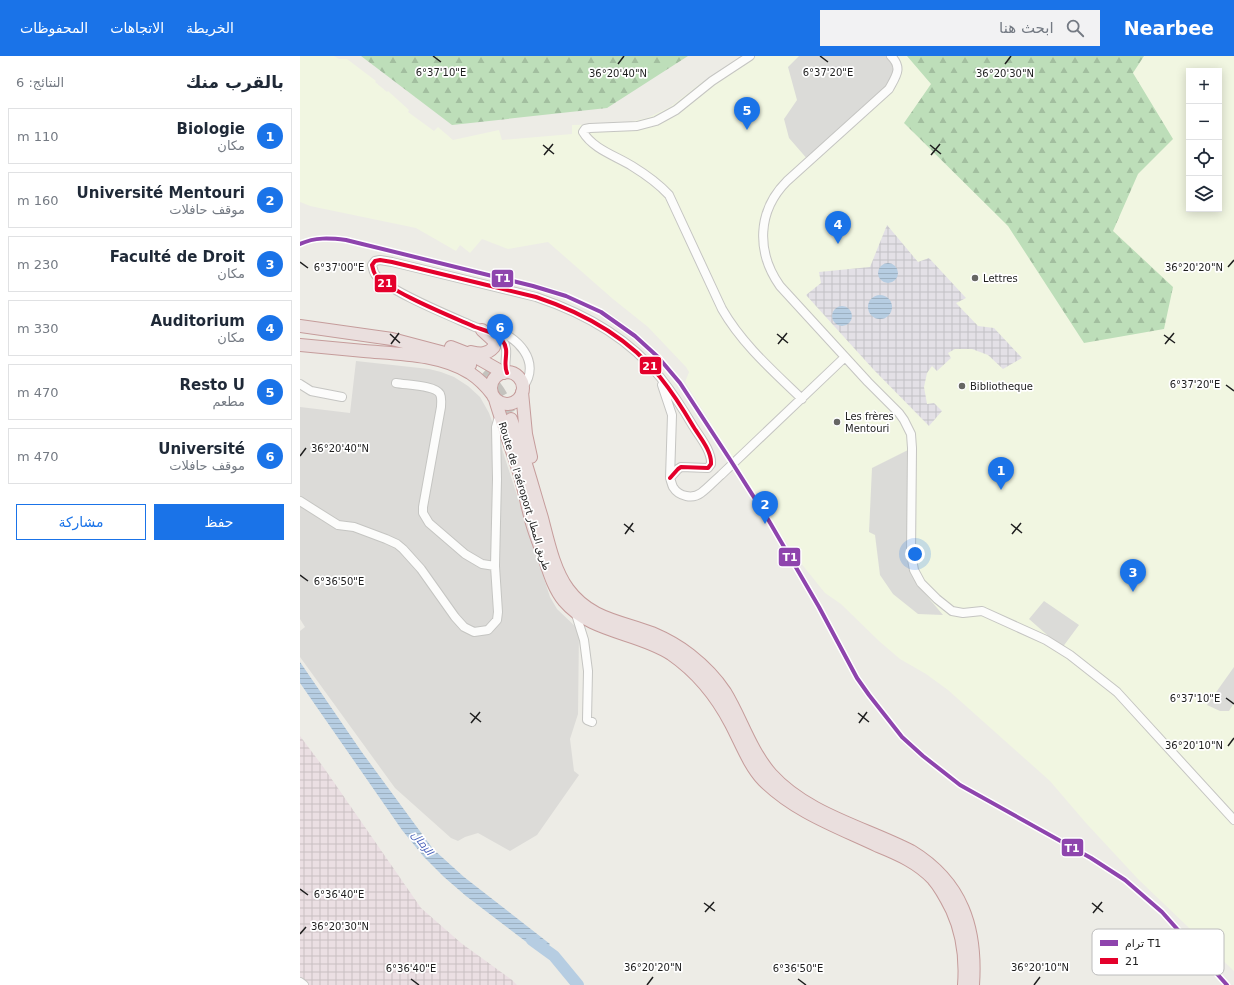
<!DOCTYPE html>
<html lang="ar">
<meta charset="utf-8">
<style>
:root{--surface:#fff;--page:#f2f2f3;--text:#1f2937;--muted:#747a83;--line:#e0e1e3;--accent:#1a73e8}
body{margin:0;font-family:"DejaVu Sans",Cairo,sans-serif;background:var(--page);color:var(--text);direction:rtl}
.controls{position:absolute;right:12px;top:12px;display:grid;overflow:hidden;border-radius:0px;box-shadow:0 2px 10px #0003}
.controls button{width:36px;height:36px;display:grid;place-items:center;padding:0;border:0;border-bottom:1px solid var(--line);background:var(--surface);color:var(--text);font:20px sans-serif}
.you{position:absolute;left:615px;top:498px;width:14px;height:14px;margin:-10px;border:3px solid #fff;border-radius:50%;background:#1a73e8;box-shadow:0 0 0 6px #1a73e833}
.badge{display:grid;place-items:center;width:26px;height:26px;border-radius:50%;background:var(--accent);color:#fff;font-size:13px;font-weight:700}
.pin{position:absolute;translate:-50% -33px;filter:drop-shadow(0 1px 2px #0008)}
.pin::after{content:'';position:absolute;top:21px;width:14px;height:12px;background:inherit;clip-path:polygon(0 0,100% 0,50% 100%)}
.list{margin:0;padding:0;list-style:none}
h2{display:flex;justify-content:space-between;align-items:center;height:52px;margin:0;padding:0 16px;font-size:17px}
h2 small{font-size:13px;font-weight:400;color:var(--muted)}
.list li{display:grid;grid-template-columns:26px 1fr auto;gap:12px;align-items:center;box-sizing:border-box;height:56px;margin:0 8px 8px;padding:0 8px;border:1px solid var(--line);border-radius:0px}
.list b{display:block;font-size:15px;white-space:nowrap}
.list p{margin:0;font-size:13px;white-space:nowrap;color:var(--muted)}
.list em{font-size:13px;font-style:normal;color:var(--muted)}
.actions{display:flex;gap:8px;padding:12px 16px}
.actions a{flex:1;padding:9px 0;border:1px solid var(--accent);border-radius:0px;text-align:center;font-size:14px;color:var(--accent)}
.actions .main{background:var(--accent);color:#fff}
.icon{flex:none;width:22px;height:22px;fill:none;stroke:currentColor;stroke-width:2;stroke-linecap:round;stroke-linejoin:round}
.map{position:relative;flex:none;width:934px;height:929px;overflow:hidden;direction:ltr}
header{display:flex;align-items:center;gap:24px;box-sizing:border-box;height:56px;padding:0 20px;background:var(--accent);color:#fff}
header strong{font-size:19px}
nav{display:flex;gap:22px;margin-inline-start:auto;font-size:14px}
.search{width:280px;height:36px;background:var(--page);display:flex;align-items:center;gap:10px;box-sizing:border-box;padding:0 14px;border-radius:0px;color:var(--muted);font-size:15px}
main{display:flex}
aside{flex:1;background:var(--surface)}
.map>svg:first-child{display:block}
.residential{fill:#dcdbd8}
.industrial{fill:url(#industrial-grid)}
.education{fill:#f1f6e1;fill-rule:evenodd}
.forest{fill:url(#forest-firs)}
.parking{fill:#dbdbd8}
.plaza{fill:url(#plaza-grid)}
.water{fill:url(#water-rules)}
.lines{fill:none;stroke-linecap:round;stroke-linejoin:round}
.river{stroke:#b6cde2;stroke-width:12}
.highway-tunnel{stroke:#c4c3be;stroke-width:12;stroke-dasharray:12 6;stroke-linecap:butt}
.minor-casing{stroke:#c5c5c2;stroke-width:10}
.highway-casing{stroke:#c59c9b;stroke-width:14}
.minor{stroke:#fcfcfb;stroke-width:8}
.highway{stroke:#eadfde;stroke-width:12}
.bus-1-casing{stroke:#fff;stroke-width:7}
.bus-1{stroke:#e4002b;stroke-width:4}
.tram-1-casing{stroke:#fff;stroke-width:7}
.tram-1{stroke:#8e44ad;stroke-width:4}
.ticks{fill:none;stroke:#1e1e1e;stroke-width:1.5}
.poi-dot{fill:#666664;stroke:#fff;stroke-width:1.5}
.labels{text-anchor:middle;stroke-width:3.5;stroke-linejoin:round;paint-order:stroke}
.poi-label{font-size:10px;fill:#1e1e1e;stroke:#fff;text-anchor:start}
.street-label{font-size:10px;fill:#1e1e1e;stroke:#fff}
.water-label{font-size:11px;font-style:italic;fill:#425bb6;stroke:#fff}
.key{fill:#fff;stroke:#bcbcbc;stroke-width:1}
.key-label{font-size:11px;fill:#1e1e1e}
.ticks-label{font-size:10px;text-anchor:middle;fill:#1e1e1e;stroke:#fff;stroke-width:3.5;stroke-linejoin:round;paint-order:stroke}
.line-badge{stroke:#fff;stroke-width:1.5}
.badge-label{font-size:11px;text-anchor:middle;font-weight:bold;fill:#fff}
</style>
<header>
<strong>Nearbee</strong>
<div class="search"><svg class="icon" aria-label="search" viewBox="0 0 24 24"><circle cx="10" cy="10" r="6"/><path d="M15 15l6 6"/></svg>ابحث هنا</div>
<nav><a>الخريطة</a><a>الاتجاهات</a><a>المحفوظات</a></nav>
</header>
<main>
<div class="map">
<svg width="934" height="929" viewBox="0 0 934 929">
<defs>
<pattern id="industrial-grid" width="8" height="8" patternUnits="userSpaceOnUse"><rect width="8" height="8" fill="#ebdfe3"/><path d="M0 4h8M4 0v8" fill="none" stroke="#c9bfc2"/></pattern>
<pattern id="forest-firs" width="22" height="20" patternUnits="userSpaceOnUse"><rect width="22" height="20" fill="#bddeb9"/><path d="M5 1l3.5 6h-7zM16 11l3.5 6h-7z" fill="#a2be9f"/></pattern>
<pattern id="plaza-grid" width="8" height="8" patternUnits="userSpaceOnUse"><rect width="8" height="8" fill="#e3e0e6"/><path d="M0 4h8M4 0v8" fill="none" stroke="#c2c0c5"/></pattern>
<pattern id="water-rules" width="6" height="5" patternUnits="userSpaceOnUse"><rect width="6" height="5" fill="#b6cde2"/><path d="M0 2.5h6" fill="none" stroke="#9cb0c1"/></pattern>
</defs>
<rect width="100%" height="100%" fill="#edece6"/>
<path class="residential" d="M 56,305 L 129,313 L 141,316 L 154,321 L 168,330 L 180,341 L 189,357 L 202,393 L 250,541 L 257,553 L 279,574 L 278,658 L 270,683 L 274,715 L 279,719 L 237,779 L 210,795 L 178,777 L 165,781 L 158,785 L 151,782 L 95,732 L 0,601 L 0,575 L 5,571 L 0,563 L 0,351 L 50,357 Z"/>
<path class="industrial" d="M 0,680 L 24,712 L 121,852 L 161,887 L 212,924 L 217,929 L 0,929 Z"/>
<path class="education" d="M 0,0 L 34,0 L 39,3 L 47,3 L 76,25 L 75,26 L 87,36 L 88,35 L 109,54 L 108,56 L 134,75 L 138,71 L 153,84 L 199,74 L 202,84 L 272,78 L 272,69 L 320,68 L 347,62 L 370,51 L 401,27 L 442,0 L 934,0 L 934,915 L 838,823 L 786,767 L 750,725 L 648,634 L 626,618 L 600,603 L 579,585 L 541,548 L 525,537 L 492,496 L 385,326 L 389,316 L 386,311 L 348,271 L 313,243 L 248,186 L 208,193 L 182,183 L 170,197 L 160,189 L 156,195 L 116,172 L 10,150 L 0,146 ZM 889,15 L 919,15 L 919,153 L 889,153 Z"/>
<path class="forest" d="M 61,0 L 388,0 L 307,52 L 152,69 Z
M 607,0 L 844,0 L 833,17 L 873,83 L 838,118 L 813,175 L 873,231 L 864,273 L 784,287 L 708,170 L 604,67 L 631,28 Z"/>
<path class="parking" d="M 499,0 L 589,0 L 597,17 L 589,32 L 509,105 L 489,82 L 484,63 L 497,44 L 488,11 Z
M 612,392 L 607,505 L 616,527 L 643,559 L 618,558 L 593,538 L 580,519 L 575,479 L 569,476 L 572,412 Z
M 744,545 L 779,569 L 762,592 L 729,563 Z
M 934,611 L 934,647 L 929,655 L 920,655 L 907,649 Z"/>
<path class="plaza" d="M 587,169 L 618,206 L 629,202 L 666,242 L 656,247 L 678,270 L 694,272 L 722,302 L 703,313 L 688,299 L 672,293 L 655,293 L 648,297 L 651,302 L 637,315 L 632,310 L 627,317 L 624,331 L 627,348 L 634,347 L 642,355 L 629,370 L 573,313 L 506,239 L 521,227 L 519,216 L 570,211 Z"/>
<path class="water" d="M578 217a10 10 0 1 1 20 0a10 10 0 1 1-20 0Z
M568 251a12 12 0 1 1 24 0a12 12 0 1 1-24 0Z
M532 260a10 10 0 1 1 20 0a10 10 0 1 1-20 0Z
M 0,606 L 61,695 L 133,793 L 164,821 L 250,888 L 242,898 L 166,840 L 144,821 L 124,801 L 102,774 L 0,627 Z"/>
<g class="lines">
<path class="river" d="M 232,884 L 254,900 L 278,929"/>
<path class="highway-tunnel" d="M 183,317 C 197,330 206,344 211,363"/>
<defs>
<path id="minor" d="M 450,0 L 412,25 L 376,54 L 356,65 L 337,70 L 290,72 L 285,73 L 283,76 C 293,93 316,100 332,110 C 345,118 358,127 369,139 L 422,253 C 442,288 473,315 502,343
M 591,0 C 603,12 596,20 589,33 L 487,125 C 457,155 456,196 480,230 L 568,326 L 599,357 L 604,364 L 611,378 L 612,392 L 611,498 L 614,514 L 621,527 L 637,543 L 652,555 L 663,557 L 682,555 L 746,584 L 770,599 L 817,636 L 934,764
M 192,273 C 217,279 242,306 223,331
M 207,317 C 202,306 211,295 202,284 C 197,277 183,274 175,271 C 155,262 85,234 75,218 C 73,215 73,212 72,209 L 75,205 L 80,204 L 92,206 L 236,241 C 284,257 328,281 360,321 C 372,336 383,353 393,370 C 399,380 412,395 411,408 L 408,412 L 381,411 L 378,413 L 370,422
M 96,327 C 106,329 135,329 140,338 C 142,342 141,347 141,351 L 123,451 L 123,457 L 129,467 L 165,498 L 182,508 L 195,510
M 0,328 L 11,335 L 42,341
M 362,329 L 372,359 L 370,422 C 371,425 372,429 373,431 C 379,441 393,443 401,437 C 408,432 414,425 421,419 L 545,301
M 0,445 L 38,469 L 54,471 L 86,483 L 97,488 L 103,493 L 121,513 L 155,561 L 164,571 L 174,576 L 188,574 L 197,564 L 198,556 L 195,510 L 197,423 L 196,371 L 198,364 L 201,362
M 275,555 L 284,584 L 288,615 L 287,664 L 292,666
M 0,926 L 4,929"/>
<path id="highway" d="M 0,270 L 92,283 L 145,297 L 170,309
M 0,289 C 21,291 42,293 64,295 C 98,298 140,298 170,317 C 179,323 186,330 192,338
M 151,291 L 174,300 L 204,317
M 171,296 C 180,298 187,299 194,291 L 194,285 L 182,274
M191 332a16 16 0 1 1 32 0a16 16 0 1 1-32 0Z
M 222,336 L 226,378 L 231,401
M 195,343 C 202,367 211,391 219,416 C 224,432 227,450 232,467 C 235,478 240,490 244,501 C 249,516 254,533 264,545 C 291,577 337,576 371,598 C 397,616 417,641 431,668 C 441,687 449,709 463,724 C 495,756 538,771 578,790 C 598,798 618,807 633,823 C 641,832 647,844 652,854 C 663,878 666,903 664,929
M 211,363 C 223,395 232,429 242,462 C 248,485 254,514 268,533 C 290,563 320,565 352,577 C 366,583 379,590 390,599 C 404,610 415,621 425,636 C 441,662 450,694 471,718 C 507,758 564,771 611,795 C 662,826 677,872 673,929"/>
</defs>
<use href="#minor" class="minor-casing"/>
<use href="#highway" class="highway-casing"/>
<use href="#minor" class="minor"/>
<use href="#highway" class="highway"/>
<defs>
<path id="bus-1" d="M 207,317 C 202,306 211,295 202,284 C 197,277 183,274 175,271 C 155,262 85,234 75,218 C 73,215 73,212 72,209 L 75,205 L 80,204 L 92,206 L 236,241 C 284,257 328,281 360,321 C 372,336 383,353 393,370 C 399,380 412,395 411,408 L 408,412 L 381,411 L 378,413 L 370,422"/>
</defs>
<use href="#bus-1" class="bus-1-casing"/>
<use href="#bus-1" class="bus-1"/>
<defs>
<path id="tram-1" d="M 0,188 C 15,181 30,182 46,184 L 233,230 L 266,240 L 301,256 L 335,280 L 358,301 L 380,327 L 431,405 L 469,465 L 519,551 L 557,622 L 569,639 L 602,681 L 623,700 L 660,729 L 791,802 L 825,824 L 862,856 L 927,929"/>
</defs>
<use href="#tram-1" class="tram-1-casing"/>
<use href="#tram-1" class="tram-1"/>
</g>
<path class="ticks" d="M 133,0 L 141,6M 520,0 L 528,6M 318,8 L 324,0M 705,8 L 711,0M 243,89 L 254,98M 630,89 L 641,98M 244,99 L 253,88M 631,99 L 640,88M 0,206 L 8,212M 928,211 L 934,204M 90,278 L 100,287M 477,278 L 488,287M 864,279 L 875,287M 91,288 L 99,277M 478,288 L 487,277M 865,288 L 874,277M 926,329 L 934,335M 0,400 L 6,392M 324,468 L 334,476M 711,468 L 722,477M 325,478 L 333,467M 712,478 L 721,467M 0,519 L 8,525M 926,642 L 934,648M 170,657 L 181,666M 558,657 L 569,666M 171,667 L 180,656M 559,667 L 567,656M 928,690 L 934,682M 0,833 L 8,839M 404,847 L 415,855M 792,847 L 803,856M 405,856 L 414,846M 793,857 L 802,846M 0,878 L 6,871M 111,923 L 119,929M 498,923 L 506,929M 347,929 L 353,921M 734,929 L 740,921"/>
<g class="poi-dot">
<circle cx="675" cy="222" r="4"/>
<circle cx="662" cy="330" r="4"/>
<circle cx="537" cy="366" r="4"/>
</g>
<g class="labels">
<g class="poi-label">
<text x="683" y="226">Lettres</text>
<text x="670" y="334">Bibliotheque</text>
<text x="545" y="364">Les frères<tspan x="545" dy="12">Mentouri</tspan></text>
</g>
<g class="street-label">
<text transform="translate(225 440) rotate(73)" y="4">Route de l'aéroport طريق المطار</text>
</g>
<g class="water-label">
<text transform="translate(123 787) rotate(52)" y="4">الرمال</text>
</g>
</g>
<rect x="792" y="873" width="132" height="46" rx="6" class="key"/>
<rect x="800" y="884" width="18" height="6" fill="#8e44ad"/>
<rect x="800" y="902" width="18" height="6" fill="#e4002b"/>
<g class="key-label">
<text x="825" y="891">ترام T1</text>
<text x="825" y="909">21</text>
</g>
<g class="ticks-label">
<text x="141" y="20">6°37'10"E</text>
<text x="528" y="20">6°37'20"E</text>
<text x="318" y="21">36°20'40"N</text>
<text x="705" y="21">36°20'30"N</text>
<text x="894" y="215">36°20'20"N</text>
<text x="39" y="215">6°37'00"E</text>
<text x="895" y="332">6°37'20"E</text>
<text x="40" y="396">36°20'40"N</text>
<text x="39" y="529">6°36'50"E</text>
<text x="895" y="646">6°37'10"E</text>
<text x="894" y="693">36°20'10"N</text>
<text x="39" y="842">6°36'40"E</text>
<text x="40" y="874">36°20'30"N</text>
<text x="353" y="915">36°20'20"N</text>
<text x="740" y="915">36°20'10"N</text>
<text x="111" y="916">6°36'40"E</text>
<text x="498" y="916">6°36'50"E</text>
</g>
<g class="line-badge">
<rect x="191" y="213" width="23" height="19" rx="4" fill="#8e44ad"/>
<rect x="74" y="218" width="23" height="19" rx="4" fill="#e4002b"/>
<rect x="339" y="300" width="23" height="19" rx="4" fill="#e4002b"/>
<rect x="478" y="491" width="23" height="20" rx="4" fill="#8e44ad"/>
<rect x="761" y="782" width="23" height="19" rx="4" fill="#8e44ad"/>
</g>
<g class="badge-label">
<text x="203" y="226">T1</text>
<text x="85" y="231">21</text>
<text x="350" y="314">21</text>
<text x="490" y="505">T1</text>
<text x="772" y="796">T1</text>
</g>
</svg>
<div class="controls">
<button>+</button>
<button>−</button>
<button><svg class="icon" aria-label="locate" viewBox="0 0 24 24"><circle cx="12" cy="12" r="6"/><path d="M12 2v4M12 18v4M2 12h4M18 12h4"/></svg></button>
<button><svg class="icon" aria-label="layers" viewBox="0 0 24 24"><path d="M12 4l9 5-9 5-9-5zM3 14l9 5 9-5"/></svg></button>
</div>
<div class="you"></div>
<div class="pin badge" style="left:701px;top:434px">1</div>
<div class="pin badge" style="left:465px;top:468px">2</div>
<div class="pin badge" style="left:833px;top:536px">3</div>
<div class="pin badge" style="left:538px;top:188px">4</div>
<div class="pin badge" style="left:447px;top:74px">5</div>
<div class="pin badge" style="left:200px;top:291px">6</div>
</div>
<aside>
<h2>بالقرب منك<small>النتائج: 6</small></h2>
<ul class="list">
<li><span class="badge">1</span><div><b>Biologie</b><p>مكان</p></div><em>110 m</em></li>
<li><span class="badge">2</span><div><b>Université Mentouri</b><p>موقف حافلات</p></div><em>160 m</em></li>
<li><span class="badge">3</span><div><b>Faculté de Droit</b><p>مكان</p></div><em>230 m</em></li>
<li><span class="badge">4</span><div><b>Auditorium</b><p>مكان</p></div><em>330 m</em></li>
<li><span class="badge">5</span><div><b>Resto U</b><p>مطعم</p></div><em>470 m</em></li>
<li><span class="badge">6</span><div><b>Université</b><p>موقف حافلات</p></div><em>470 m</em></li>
</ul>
<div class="actions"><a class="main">حفظ</a><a>مشاركة</a></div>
</aside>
</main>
